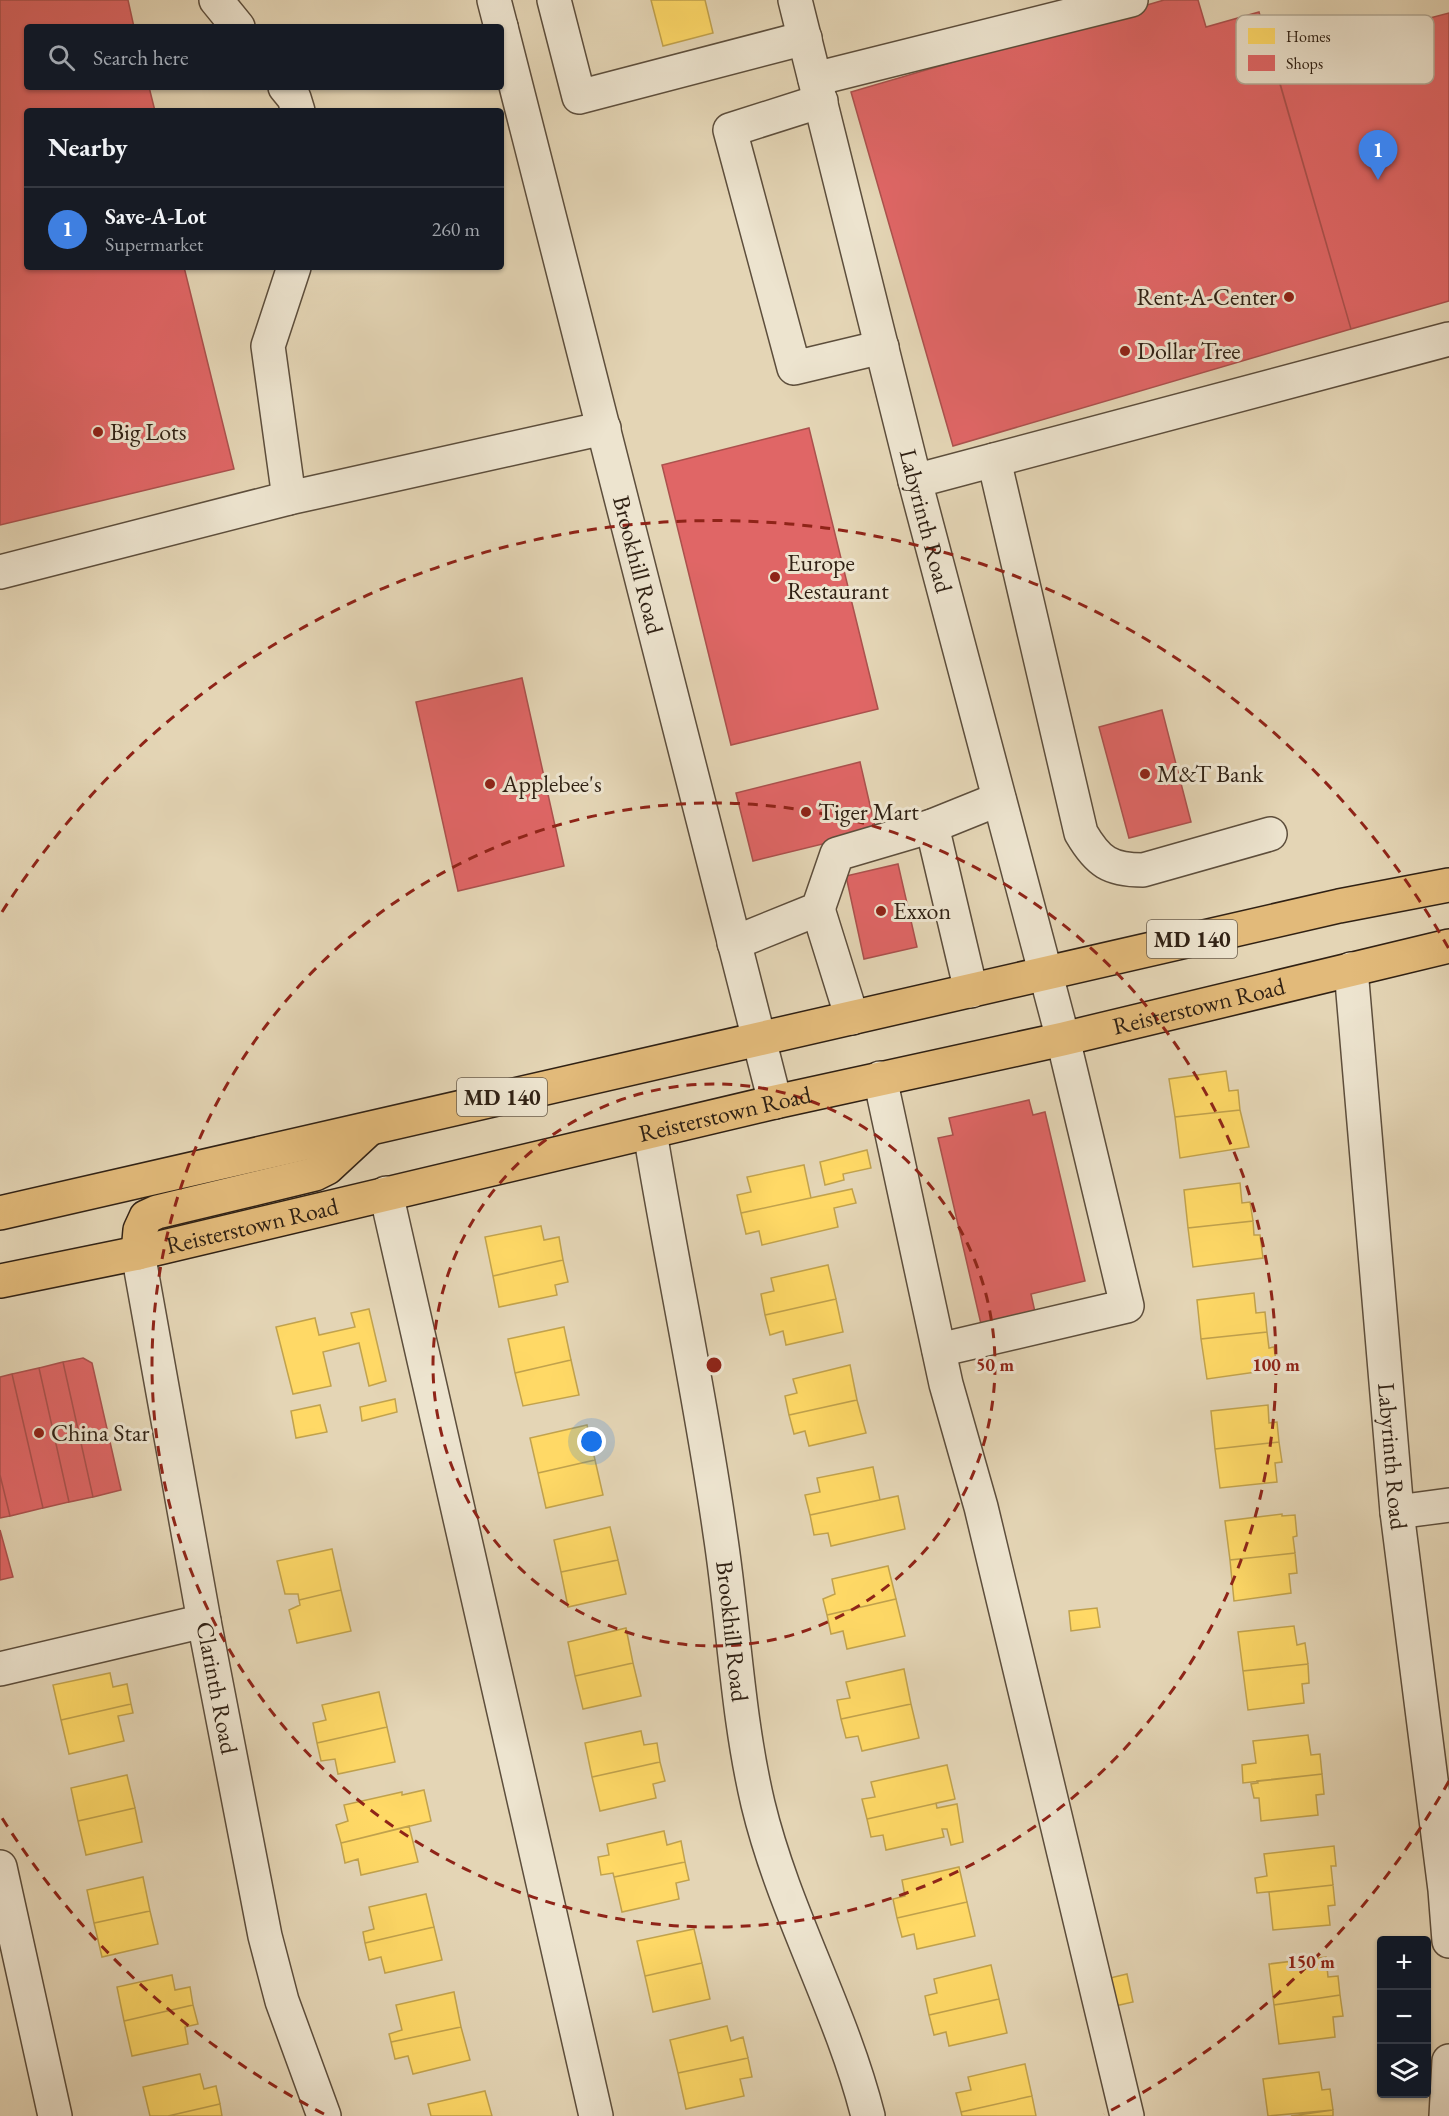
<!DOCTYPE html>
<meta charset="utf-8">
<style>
:root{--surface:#171b24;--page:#242831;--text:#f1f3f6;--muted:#9ea1a6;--line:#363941;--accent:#c59692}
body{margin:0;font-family:"EB Garamond",serif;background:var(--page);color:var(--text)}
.controls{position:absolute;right:18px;bottom:18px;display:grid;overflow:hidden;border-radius:6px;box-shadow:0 2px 4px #0004}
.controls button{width:54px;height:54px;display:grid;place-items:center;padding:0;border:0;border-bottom:2px solid var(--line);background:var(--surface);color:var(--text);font:30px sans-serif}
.you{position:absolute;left:592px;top:1442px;width:21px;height:21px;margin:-15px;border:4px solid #fff;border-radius:50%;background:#1a73e8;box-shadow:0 0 0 9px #1a73e833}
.badge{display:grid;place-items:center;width:39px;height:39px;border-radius:50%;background:var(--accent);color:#fff;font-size:20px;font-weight:700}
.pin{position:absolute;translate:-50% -50px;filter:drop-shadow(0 2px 3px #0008)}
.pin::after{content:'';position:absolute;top:32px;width:21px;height:18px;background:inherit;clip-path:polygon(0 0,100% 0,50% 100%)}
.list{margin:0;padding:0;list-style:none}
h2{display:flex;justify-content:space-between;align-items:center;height:78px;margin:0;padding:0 24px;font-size:26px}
h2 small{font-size:20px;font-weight:400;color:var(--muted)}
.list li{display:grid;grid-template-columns:39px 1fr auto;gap:18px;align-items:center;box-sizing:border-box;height:84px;padding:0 24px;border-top:2px solid var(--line)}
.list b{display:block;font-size:22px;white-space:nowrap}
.list p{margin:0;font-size:20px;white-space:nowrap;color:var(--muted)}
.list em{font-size:20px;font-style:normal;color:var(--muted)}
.icon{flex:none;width:33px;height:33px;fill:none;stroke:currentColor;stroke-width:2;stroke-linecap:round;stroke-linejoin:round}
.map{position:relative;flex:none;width:1449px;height:2116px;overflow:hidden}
.search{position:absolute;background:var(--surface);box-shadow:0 2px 4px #0004;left:24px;top:24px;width:480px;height:66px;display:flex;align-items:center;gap:15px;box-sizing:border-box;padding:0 21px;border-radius:6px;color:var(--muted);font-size:22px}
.panel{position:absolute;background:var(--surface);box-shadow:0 2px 4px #0004;left:24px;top:108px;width:480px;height:162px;border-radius:6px}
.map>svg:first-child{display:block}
.homes{fill:#ffd966;stroke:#c1a24d;stroke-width:1.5}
.shops{fill:#e06666;stroke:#ab514d;stroke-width:1.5}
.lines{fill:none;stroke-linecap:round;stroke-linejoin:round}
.minor-casing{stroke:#5d4e3c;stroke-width:36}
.major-casing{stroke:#302114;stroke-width:36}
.minor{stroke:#ede4cf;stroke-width:33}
.major{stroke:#e2ba7a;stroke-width:33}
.ring{fill:none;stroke:#8f2418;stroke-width:3;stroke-dasharray:10 8}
.poi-dot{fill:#8f2418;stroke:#ede4cf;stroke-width:2}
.labels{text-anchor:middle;stroke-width:6;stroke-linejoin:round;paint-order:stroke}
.shield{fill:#ede4cf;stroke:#695c4c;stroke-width:1.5}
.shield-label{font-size:22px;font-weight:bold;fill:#302114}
.poi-label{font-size:24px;fill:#302114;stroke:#ede4cf;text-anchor:start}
.street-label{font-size:24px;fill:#302114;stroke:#ede4cf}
.key{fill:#ede4cf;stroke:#b4aa97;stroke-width:1.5}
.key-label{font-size:16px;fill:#302114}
.centre{fill:#8f2418;stroke:#ede4cf;stroke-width:3}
.ring-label{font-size:18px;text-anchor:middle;font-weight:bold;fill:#8f2418;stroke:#ede4cf;stroke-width:6;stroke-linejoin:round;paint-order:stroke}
</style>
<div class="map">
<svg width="1449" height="2116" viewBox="0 0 1449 2116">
<rect width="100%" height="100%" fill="#e4d5b5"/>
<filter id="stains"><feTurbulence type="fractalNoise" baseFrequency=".00333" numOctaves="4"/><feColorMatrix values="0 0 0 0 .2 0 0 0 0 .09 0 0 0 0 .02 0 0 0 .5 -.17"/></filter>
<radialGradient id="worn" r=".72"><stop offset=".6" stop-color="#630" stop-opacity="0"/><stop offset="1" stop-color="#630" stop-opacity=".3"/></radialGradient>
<path class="homes" d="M 651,0 L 705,0 L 713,33 L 663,46 Z
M 1226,1071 L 1229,1091 L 1238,1090 L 1240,1110 L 1175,1117 L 1169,1079 Z
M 1240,1110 L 1249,1147 L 1180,1158 L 1175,1117 Z
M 867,1150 L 871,1168 L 843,1174 L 844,1180 L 825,1185 L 820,1162 Z
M 804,1165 L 811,1198 L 741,1213 L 737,1195 L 751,1192 L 747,1177 Z
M 1240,1183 L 1242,1203 L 1250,1202 L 1253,1221 L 1188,1228 L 1184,1190 Z
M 852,1189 L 856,1203 L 834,1208 L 838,1227 L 762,1245 L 759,1231 L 746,1234 L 741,1213 Z
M 1253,1221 L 1254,1235 L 1260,1235 L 1263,1258 L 1193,1267 L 1188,1228 Z
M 541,1226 L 544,1240 L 559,1237 L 563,1260 L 493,1276 L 485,1237 Z
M 563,1260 L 568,1282 L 555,1285 L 557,1295 L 499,1307 L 493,1276 Z
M 828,1265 L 836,1299 L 765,1315 L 761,1294 L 774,1291 L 771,1278 Z
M 1254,1293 L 1256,1313 L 1265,1312 L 1267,1332 L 1201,1339 L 1197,1300 Z
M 836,1299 L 843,1332 L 786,1345 L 783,1331 L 770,1335 L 765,1315 Z
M 369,1309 L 386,1381 L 369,1386 L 359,1343 L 323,1352 L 331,1386 L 293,1394 L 276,1327 L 315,1318 L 319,1335 L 355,1327 L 351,1313 Z
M 564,1327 L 571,1360 L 515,1373 L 508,1339 Z
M 1267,1332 L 1269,1348 L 1274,1347 L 1277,1369 L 1207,1379 L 1201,1339 Z
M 571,1360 L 579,1395 L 523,1406 L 515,1373 Z
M 850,1365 L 857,1400 L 789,1415 L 785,1396 L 797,1393 L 793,1379 Z
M 395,1399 L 397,1412 L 362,1421 L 360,1407 Z
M 857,1400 L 866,1433 L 809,1446 L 805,1431 L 794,1434 L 789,1415 Z
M 320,1405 L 327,1432 L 296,1438 L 291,1411 Z
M 1268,1405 L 1269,1423 L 1277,1422 L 1279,1442 L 1215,1449 L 1211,1411 Z
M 587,1425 L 595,1460 L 538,1473 L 530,1438 Z
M 1279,1442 L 1282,1462 L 1275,1463 L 1277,1482 L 1220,1488 L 1215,1449 Z
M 595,1460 L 603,1495 L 546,1508 L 538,1473 Z
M 873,1467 L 880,1500 L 810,1515 L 805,1495 L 820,1492 L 817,1478 Z
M 898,1496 L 905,1529 L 831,1546 L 828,1533 L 814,1535 L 810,1515 Z
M 1282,1514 L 1282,1516 L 1295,1515 L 1297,1536 L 1293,1537 L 1295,1553 L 1230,1560 L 1225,1521 Z
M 610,1527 L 618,1560 L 561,1572 L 554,1540 Z
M 332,1549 L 341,1590 L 299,1600 L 298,1594 L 285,1594 L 277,1561 Z
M 1295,1553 L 1297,1573 L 1289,1574 L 1291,1593 L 1234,1601 L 1230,1560 Z
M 618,1560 L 626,1594 L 568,1607 L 561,1572 Z
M 888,1566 L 896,1599 L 827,1615 L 823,1599 L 835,1594 L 832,1579 Z
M 341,1590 L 351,1631 L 297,1643 L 289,1610 L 300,1605 L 299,1600 Z
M 896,1599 L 905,1636 L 847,1649 L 843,1631 L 831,1634 L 827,1615 Z
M 1097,1608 L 1100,1627 L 1071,1631 L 1069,1611 Z
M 1294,1626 L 1297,1645 L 1305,1643 L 1308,1664 L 1243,1671 L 1238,1632 Z
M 626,1628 L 633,1663 L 575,1676 L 568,1642 Z
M 633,1663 L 641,1696 L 583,1709 L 575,1676 Z
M 1308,1664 L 1309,1683 L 1302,1684 L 1304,1703 L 1248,1710 L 1243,1671 Z
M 904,1669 L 911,1704 L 841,1719 L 837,1700 L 850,1698 L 846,1682 Z
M 110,1673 L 113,1687 L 127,1684 L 131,1704 L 61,1720 L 53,1685 Z
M 379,1692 L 387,1727 L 317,1743 L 313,1723 L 326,1720 L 322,1705 Z
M 131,1704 L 133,1713 L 118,1716 L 124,1741 L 69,1754 L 61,1720 Z
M 911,1704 L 919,1738 L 862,1751 L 858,1736 L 846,1738 L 841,1719 Z
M 387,1727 L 395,1762 L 338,1774 L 335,1759 L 321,1761 L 317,1743 Z
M 641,1731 L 644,1745 L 657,1743 L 660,1762 L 592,1777 L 585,1743 Z
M 1308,1735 L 1311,1755 L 1320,1754 L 1322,1774 L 1243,1783 L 1242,1765 L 1256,1763 L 1253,1741 Z
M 660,1762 L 665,1781 L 653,1784 L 656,1798 L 600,1811 L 592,1777 Z
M 947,1765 L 955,1799 L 867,1819 L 862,1799 L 875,1797 L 871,1782 Z
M 1322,1774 L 1324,1794 L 1316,1795 L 1318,1815 L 1261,1821 L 1259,1798 L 1254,1798 L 1251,1784 L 1258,1783 L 1257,1781 Z
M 127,1775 L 135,1808 L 78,1821 L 71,1788 Z
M 424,1790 L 431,1821 L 341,1843 L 336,1825 L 348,1821 L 344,1805 L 402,1792 L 402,1795 Z
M 955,1799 L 936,1803 L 937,1808 L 957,1804 L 963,1842 L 951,1845 L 947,1829 L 942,1829 L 944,1837 L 886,1850 L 883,1835 L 871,1837 L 867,1819 Z
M 135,1808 L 142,1842 L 86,1855 L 78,1821 Z
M 409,1826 L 418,1862 L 361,1875 L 358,1859 L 345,1863 L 341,1843 Z
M 664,1831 L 667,1845 L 681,1841 L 685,1862 L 614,1877 L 613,1873 L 601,1875 L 598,1857 L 609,1855 L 607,1844 Z
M 1334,1846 L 1336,1866 L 1331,1866 L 1333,1885 L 1257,1893 L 1255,1878 L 1267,1876 L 1264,1854 Z
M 685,1862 L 689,1880 L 676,1883 L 679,1899 L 622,1912 L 614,1877 Z
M 959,1867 L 967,1902 L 897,1918 L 893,1899 L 905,1896 L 902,1880 Z
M 143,1877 L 150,1911 L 94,1923 L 87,1890 Z
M 1333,1885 L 1335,1905 L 1328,1906 L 1330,1925 L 1273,1930 L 1269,1892 Z
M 426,1894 L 434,1927 L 365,1943 L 363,1932 L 374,1929 L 369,1907 Z
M 967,1902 L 975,1936 L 917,1949 L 914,1934 L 902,1937 L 897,1918 Z
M 150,1911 L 158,1944 L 102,1957 L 94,1923 Z
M 434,1927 L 442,1960 L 385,1973 L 381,1957 L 369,1960 L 365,1943 Z
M 694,1929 L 702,1963 L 645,1976 L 637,1941 Z
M 1326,1957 L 1328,1977 L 1338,1976 L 1340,1995 L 1274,2005 L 1269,1964 Z
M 702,1963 L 710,1999 L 653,2012 L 645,1976 Z
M 991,1965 L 999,1999 L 929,2015 L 925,1996 L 937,1993 L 934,1979 Z
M 1127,1974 L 1133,2002 L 1115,2006 L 1110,1978 Z
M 172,1975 L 175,1990 L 190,1987 L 193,2005 L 124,2021 L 117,1987 Z
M 454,1992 L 461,2027 L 391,2042 L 389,2034 L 402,2030 L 396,2005 Z
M 1340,1995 L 1343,2016 L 1333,2017 L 1335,2037 L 1279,2044 L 1274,2005 Z
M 999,1999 L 1007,2033 L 949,2046 L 946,2032 L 934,2035 L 929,2015 Z
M 193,2005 L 198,2024 L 185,2027 L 188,2044 L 132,2056 L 124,2021 Z
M 727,2026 L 731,2041 L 743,2037 L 748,2058 L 678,2073 L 670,2040 Z
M 461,2027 L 470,2060 L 413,2074 L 408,2056 L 395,2059 L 391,2042 Z
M 748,2058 L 752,2077 L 740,2079 L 744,2096 L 686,2109 L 678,2073 Z
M 1025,2064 L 1032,2096 L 961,2112 L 956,2093 L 971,2090 L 968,2077 Z
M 1319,2072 L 1322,2090 L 1330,2089 L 1333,2110 L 1268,2116 L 1263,2079 Z
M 200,2074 L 204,2089 L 216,2086 L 220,2104 L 168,2116 L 150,2116 L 143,2087 Z
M 485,2091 L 492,2116 L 431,2116 L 428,2104 Z
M 1032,2096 L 1036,2116 L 962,2116 L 961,2112 Z
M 220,2104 L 222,2116 L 168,2116 Z
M 1333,2110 L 1333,2116 L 1291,2116 Z"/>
<path class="shops" d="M 0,0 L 128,0 L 134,27 L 27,27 L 27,87 L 149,87 L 155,111 L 27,111 L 27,267 L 184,267 L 234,469 L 0,525 Z
M 1164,0 L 1198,0 L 1206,27 L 1259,12 L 1351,329 L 953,446 L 851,92 Z
M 1449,13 L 1449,301 L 1351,329 L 1273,59 Z
M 809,428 L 878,709 L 731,745 L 662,465 Z
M 522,678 L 564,866 L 458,891 L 416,702 Z
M 1162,710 L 1191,822 L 1129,838 L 1099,727 Z
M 860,762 L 876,831 L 753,861 L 736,793 Z
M 898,864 L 917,947 L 864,959 L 846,876 Z
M 1029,1100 L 1033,1115 L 1045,1112 L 1085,1281 L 1031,1294 L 1035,1312 L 981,1324 L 938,1138 L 953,1135 L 949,1118 Z
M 83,1358 L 92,1363 L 121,1490 L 93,1497 L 63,1362 Z
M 63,1362 L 93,1497 L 69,1502 L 39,1368 Z
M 39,1368 L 69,1502 L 43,1508 L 12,1374 Z
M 12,1374 L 43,1508 L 10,1516 L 0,1475 L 0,1377 Z
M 0,1475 L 10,1516 L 0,1518 Z
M 0,1530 L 13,1577 L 0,1580 Z"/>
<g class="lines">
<defs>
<g id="minor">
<path d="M 216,0 L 238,27"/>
<path d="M 494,0 L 501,27"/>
<path d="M 554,0 L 579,97 L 805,38"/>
<path id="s1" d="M 795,0 L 915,481 L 1063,1039 L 1127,1306 L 939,1350"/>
<path id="s2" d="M 501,27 L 775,1102"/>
<path d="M 815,79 L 1131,0"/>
<path d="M 285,87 L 294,98 L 298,111"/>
<path d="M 821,101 L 730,130 L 794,368 L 882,347"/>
<path d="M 994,460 L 1081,833 C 1098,862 1110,870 1143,870 L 1270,834"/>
<path d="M 915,481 L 1449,339"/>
<path d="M 289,498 L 268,346 L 294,267"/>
<path d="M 0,572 L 289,498 L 604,428"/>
<path d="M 932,826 L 971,991"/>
<path d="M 818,909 L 852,1018"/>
<path d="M 734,943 L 818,909 L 837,854 L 932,826 L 999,799"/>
<path id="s3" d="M 1351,969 L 1397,1512 L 1445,1890 L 1449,1941"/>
<path d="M 880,1078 L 946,1384 L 981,1507 L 1127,2116"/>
<path id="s4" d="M 650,1132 C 672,1266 701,1398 720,1533 C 734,1624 737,1715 758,1804 C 784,1912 841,2009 868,2116"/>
<path d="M 386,1193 L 596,2116"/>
<path id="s5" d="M 138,1253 L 204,1621 L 265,1936 L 282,2001 L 324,2116"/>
<path d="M 1397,1512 L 1449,1505"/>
<path d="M 0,1669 L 204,1621"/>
<path d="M 0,1867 L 55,2116"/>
<path d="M 1446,2116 L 1449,2061"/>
</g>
<g id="major">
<path d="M 0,1213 L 1339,906 L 1449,885"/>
<path d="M 138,1253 L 140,1230 L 146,1217 L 157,1212 L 315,1174 L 327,1168 L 369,1129"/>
<path id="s6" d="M 0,1281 L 138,1253 L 775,1102 L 1063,1039 L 1449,946"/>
</g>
</defs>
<use href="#minor" class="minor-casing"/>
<use href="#major" class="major-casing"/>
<use href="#minor" class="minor"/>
<use href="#major" class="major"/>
</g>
<g class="ring">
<circle cx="714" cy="1365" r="281"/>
<circle cx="714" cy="1365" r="562"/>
<path d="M1449 1781A844 844 0 0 1 1104 2114M324 2114A844 844 0 0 1 2 1818M2 912A844 844 0 0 1 1449 949"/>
</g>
<g class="poi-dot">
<circle cx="1289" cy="297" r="6"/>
<circle cx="1125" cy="351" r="6"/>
<circle cx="98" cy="432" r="6"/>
<circle cx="775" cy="577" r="6"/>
<circle cx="1145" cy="774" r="6"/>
<circle cx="490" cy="784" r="6"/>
<circle cx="806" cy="812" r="6"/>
<circle cx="881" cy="911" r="6"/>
<circle cx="39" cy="1433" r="6"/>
</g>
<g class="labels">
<g class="shield">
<rect x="1147" y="920" width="90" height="38" rx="4.5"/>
<rect x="457" y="1078" width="90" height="38" rx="4.5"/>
</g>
<g class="shield-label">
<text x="1192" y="947">MD 140</text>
<text x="502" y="1105">MD 140</text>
</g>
<g class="poi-label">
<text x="1277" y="305" text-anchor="end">Rent-A-Center</text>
<text x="1137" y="359">Dollar Tree</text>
<text x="110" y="440">Big Lots</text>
<text x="787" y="571">Europe<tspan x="787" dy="28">Restaurant</tspan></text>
<text x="1157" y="782">M&amp;T Bank</text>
<text x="502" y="792">Applebee's</text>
<text x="818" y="820">Tiger Mart</text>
<text x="893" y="919">Exxon</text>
<text x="51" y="1441">China Star</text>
</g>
<g class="street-label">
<text dy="8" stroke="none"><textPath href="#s1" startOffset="537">Labyrinth Road</textPath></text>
<text dy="8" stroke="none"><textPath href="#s2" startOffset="555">Brookhill Road</textPath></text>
<text dy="8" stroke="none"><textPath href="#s6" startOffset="1230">Reisterstown Road</textPath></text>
<text dy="8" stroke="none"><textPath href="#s6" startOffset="744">Reisterstown Road</textPath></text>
<text dy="8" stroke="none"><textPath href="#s6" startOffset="258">Reisterstown Road</textPath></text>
<text dy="8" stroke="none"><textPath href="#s3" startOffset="489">Labyrinth Road</textPath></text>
<text dy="8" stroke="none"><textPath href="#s4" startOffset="506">Brookhill Road</textPath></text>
<text dy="8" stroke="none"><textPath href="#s5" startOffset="442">Clarinth Road</textPath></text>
</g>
</g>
<rect x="1236" y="15" width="198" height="69" rx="9" class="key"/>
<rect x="1248" y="28" width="27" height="16" fill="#ffd966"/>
<rect x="1248" y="55" width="27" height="16" fill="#e06666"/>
<g class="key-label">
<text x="1286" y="42">Homes</text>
<text x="1286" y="69">Shops</text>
</g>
<circle cx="714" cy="1365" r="9" class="centre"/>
<g class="ring-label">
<text x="995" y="1371">50 m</text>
<text x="1276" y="1371">100 m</text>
<text x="1311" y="1968">150 m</text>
</g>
<rect width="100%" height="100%" filter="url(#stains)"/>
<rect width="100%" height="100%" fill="url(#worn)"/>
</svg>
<div class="controls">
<button>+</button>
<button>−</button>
<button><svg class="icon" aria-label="layers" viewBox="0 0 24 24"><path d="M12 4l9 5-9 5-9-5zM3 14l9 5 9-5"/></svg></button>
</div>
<div class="you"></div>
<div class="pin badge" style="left:1378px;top:180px;background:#3f7fe0">1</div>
<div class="search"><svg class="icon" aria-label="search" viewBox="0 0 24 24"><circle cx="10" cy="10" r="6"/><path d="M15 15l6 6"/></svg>Search here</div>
<section class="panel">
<h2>Nearby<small></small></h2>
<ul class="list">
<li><span class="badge" style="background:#3f7fe0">1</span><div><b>Save-A-Lot</b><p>Supermarket</p></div><em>260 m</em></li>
</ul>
</section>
</div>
